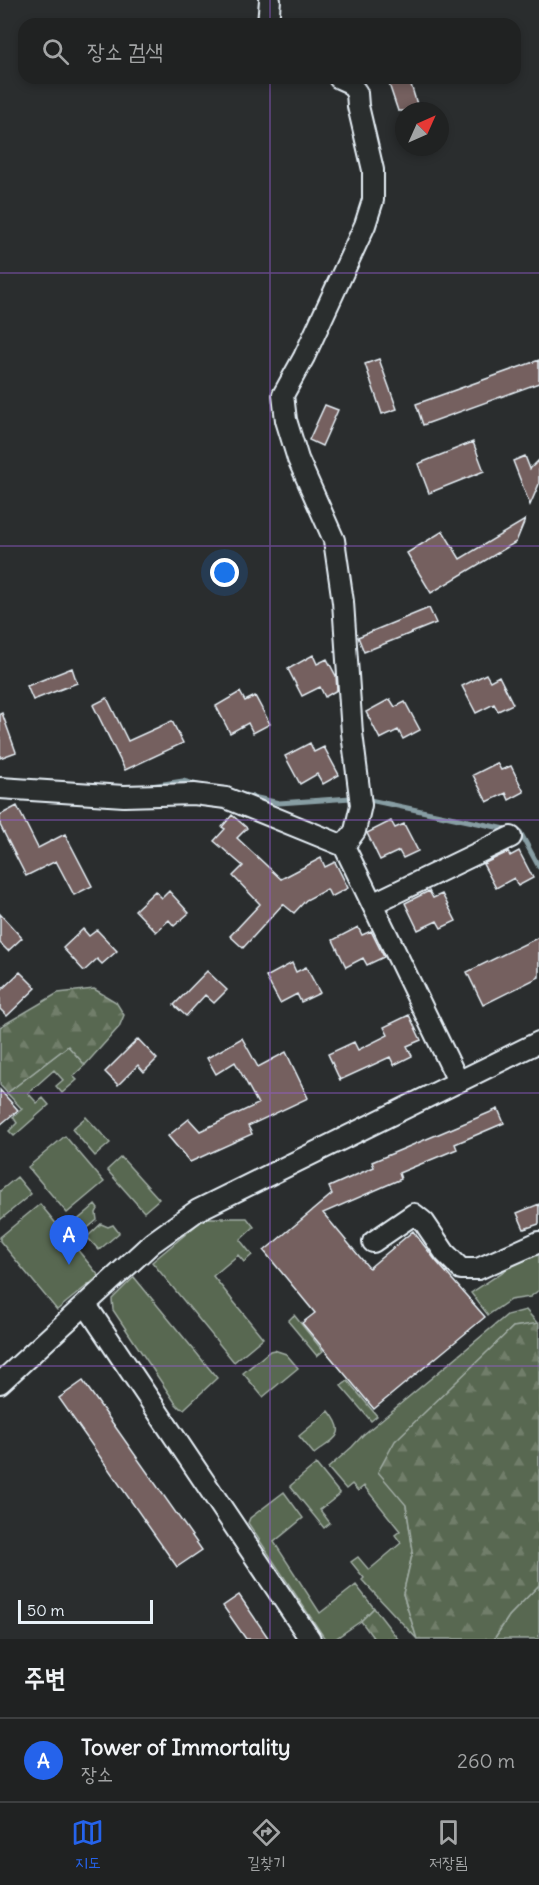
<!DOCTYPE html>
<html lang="ko">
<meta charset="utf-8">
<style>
:root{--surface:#202222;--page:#282a2a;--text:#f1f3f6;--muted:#a2a4a5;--line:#3d3f40;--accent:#2563eb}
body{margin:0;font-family:Delius,"Poor Story",sans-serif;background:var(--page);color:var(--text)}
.compass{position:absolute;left:395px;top:102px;width:54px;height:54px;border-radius:50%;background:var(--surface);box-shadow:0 3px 9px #0003;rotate:45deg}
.scale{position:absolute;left:18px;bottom:15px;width:135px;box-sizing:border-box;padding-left:6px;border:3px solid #e8f1f8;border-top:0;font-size:16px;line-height:21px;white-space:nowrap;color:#e8f1f8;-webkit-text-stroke:4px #2a2d2e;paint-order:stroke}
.you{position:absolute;left:225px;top:573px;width:21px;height:21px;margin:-15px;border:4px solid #fff;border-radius:50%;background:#1a73e8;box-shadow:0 0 0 9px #1a73e833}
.badge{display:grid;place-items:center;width:39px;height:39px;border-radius:50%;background:var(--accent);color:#fff;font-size:20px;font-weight:700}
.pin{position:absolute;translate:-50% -50px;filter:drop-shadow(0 2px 3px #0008)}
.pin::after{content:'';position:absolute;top:32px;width:21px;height:18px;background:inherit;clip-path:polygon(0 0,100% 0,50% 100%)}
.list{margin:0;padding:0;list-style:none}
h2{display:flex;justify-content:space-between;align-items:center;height:78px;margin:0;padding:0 24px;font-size:26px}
h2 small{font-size:20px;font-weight:400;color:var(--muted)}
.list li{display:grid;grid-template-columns:39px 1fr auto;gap:18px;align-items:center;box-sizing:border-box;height:84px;padding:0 24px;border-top:2px solid var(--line)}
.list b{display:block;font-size:22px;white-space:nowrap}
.list p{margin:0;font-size:20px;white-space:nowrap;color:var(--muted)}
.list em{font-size:20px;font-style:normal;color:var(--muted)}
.icon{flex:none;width:33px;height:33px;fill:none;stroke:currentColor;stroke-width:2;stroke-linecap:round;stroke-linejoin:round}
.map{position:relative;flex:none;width:539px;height:1639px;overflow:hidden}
.search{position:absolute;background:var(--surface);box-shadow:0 3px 9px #0003;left:18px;right:18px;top:18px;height:66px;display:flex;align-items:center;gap:15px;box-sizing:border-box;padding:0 21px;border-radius:18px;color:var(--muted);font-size:22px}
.sheet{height:162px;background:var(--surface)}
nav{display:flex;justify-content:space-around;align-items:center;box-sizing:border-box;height:84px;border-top:2px solid var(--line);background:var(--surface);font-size:16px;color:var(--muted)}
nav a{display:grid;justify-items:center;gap:3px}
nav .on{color:var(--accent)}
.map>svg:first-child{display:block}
.green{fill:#596851;stroke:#a0aca4;stroke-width:1.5}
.forest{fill:url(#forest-firs);stroke:#a0aca4;stroke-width:1.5}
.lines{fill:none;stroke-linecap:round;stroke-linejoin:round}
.stream{stroke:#879da3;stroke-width:5}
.building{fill:#74615f;stroke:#e8f1f8;stroke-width:1.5}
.minor-casing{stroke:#e8f1f8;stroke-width:24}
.minor{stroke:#2a2d2e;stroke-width:20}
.grid{fill:none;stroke:#965dcd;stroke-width:1.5;stroke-opacity:0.55}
</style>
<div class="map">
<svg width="539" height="1639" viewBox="0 0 539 1639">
<defs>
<pattern id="forest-firs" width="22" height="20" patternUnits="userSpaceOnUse" patternTransform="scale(1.5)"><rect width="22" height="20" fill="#596851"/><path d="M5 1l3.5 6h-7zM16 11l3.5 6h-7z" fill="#717e6b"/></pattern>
</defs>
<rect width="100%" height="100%" fill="#2a2d2e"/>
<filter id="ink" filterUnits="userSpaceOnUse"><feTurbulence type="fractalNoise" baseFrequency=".0167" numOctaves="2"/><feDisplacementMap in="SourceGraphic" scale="12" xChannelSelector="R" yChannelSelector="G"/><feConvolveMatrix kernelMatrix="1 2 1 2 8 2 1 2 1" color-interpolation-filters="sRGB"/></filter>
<g filter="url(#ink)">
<path class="green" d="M 68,1046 L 85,1065 L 73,1076 L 77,1080 L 62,1093 L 56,1086 L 63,1080 L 54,1070 L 28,1093 L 37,1103 L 43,1098 L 49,1105 L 14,1136 L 9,1131 L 17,1123 L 13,1117 L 22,1109 L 7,1093 Z
M 86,1117 L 110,1143 L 95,1156 L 72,1129 Z
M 65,1136 L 104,1182 L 67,1213 L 28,1167 Z
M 121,1157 L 159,1199 L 144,1212 L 107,1170 Z
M 17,1177 L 31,1194 L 0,1220 L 0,1191 Z
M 40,1204 L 99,1276 L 57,1310 L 0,1241 L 0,1237 Z
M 95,1205 L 98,1209 L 96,1213 L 97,1220 L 83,1232 L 75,1222 Z
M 205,1218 L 247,1218 L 254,1227 L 240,1240 L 252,1255 L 244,1262 L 238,1255 L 213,1276 L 263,1338 L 234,1362 L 152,1262 Z
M 101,1224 L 108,1227 L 113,1225 L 119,1233 L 99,1250 L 87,1237 Z
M 534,1251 L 539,1251 L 539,1290 L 530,1297 L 510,1300 L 488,1315 L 471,1293 Z
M 134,1277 L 217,1378 L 184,1409 L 180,1408 L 176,1404 L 113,1310 L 112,1299 Z
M 526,1310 L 538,1324 L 513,1327 L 467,1373 L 406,1505 L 413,1551 L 403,1594 L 417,1639 L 362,1580 L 364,1578 L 351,1562 L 358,1557 L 369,1570 L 401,1543 L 395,1535 L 400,1531 L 364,1486 L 358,1491 L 352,1484 L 346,1489 L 328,1468 L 352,1447 L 363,1435 L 507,1315 Z
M 294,1315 L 323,1351 L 317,1356 L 288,1321 Z
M 274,1350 L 286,1354 L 298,1368 L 263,1397 L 243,1373 L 270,1351 Z
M 348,1381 L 377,1416 L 371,1421 L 341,1386 Z
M 329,1411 C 349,1436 334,1438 314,1454 L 299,1436 Z
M 316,1464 L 340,1494 L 320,1510 L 330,1523 L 324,1528 L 290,1486 Z
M 284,1492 L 303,1518 L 274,1542 L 320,1613 L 356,1585 L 374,1608 L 361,1621 L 335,1639 L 325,1639 L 248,1523 L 250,1518 Z
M 539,1585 L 539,1639 L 494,1639 L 509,1616 Z"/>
<path class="forest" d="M 94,989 L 116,1002 L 124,1015 L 119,1027 L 85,1065 L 68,1046 L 7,1093 L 0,1085 L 0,1027 L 58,993 Z
M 539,1323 L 539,1585 L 509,1616 L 494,1639 L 417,1639 L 403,1594 L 413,1551 L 406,1505 L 378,1472 L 395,1441 L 513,1327 Z
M 374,1608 L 398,1639 L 374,1639 L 361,1621 Z"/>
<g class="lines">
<path class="stream" d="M 151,786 L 183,781 L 201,786
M 240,794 L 279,803 L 351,798
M 365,799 L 520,832 L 539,867"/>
</g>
<path class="building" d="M 387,78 L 409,78 L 419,111 L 398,111 Z
M 379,359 L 397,409 L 382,414 L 365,364 Z
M 539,360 L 539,383 L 423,425 L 416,404 Z
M 325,405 L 338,410 L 322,446 L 309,440 Z
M 473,442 L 484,471 L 429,493 L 418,464 Z
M 525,456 L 530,469 L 539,460 L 539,484 L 530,505 L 513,461 Z
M 525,520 L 516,542 L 431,593 L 407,553 L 443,531 L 460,559 Z
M 429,608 L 436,623 L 364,652 L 358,637 Z
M 313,655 L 317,664 L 327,659 L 336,676 L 337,690 L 325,697 L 320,687 L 302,696 L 288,669 Z
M 72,668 L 77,683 L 33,700 L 27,686 Z
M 486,674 L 490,681 L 499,676 L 513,704 L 498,711 L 494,704 L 476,713 L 462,686 Z
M 240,692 L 245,701 L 255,696 L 270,724 L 253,733 L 248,723 L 230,733 L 216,706 Z
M 107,698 L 128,741 L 172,721 L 183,743 L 125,770 L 93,705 Z
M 390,699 L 395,707 L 405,702 L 420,730 L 403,739 L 398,730 L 380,739 L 366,712 Z
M 2,713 L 16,752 L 0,758 L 0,714 Z
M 310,743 L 314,752 L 324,747 L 339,775 L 323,784 L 317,774 L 300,784 L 285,756 Z
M 497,763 L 501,770 L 511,766 L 524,792 L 509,800 L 506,793 L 487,802 L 473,775 Z
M 17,806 L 38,848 L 65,834 L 92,886 L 74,895 L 56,861 L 26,876 L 0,825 L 0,815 Z
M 232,815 L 247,828 L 237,838 L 281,879 L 321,858 L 325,867 L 335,862 L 348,888 L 331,897 L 327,889 L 306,900 L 294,913 L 283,904 L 243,948 L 230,936 L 260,904 L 233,876 L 243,866 L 214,841 L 225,829 L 222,827 Z
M 391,821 L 395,828 L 404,824 L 418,851 L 403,858 L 399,851 L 380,860 L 367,833 Z
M 519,851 L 533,878 L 518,886 L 514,878 L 496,888 L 483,864 L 508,852 L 510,856 Z
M 155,891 L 162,898 L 169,891 L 189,913 L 174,926 L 169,920 L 156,932 L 135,910 Z
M 429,891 L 433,898 L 442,894 L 456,921 L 441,928 L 437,921 L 418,930 L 405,903 Z
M 0,914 L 22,938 L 8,951 L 0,943 Z
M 358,927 L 362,935 L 371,931 L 384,957 L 367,965 L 363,958 L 346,967 L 333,940 Z
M 83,929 L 89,936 L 97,930 L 117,951 L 102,964 L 97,959 L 84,971 L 63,948 Z
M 539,937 L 539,977 L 483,1005 L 467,972 Z
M 292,963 L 296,972 L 306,967 L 320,993 L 301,1002 L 297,994 L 280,1003 L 266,977 Z
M 207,971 L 227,990 L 214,1003 L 205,995 L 186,1016 L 174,1005 Z
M 20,972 L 36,988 L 7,1016 L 0,1009 L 0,991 Z
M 409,1015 L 421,1040 L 407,1046 L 412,1056 L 394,1065 L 390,1057 L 340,1080 L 328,1054 L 354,1042 L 358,1050 L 388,1035 L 384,1027 Z
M 242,1038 L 258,1067 L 286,1052 L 308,1098 L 248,1126 L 252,1134 L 190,1162 L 168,1136 L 189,1119 L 200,1131 L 258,1104 L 235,1062 L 216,1074 L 207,1058 Z
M 138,1039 L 157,1059 L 144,1072 L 138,1065 L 118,1085 L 105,1072 Z
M 0,1090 L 18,1110 L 0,1125 Z
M 498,1109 L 504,1123 L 455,1144 L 457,1149 L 399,1173 L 401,1179 L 323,1213 L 369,1268 L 413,1231 L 436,1261 L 485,1317 L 374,1409 L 302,1323 L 315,1313 L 264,1251 L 332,1194 L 329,1187 L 374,1167 L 372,1162 Z
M 539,1204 L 539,1224 L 524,1229 L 517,1213 Z
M 83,1381 L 202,1550 L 177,1567 L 59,1398 Z
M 239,1595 L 269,1639 L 246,1639 L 223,1606 Z"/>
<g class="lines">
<defs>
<path id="minor" d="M 268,24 L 270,0
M 0,788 L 124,796 L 194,794 L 226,798 L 344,846 L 355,831 L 361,805 L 352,733 L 343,602 L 334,540 L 298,459 L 286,420 L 283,395 L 304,357 L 365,225 L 373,200 L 373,170 L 358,106 L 357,93 L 350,83 L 339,78
M 344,846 L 458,1081
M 372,904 L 511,837
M 373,1242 L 414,1214 L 424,1222 L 445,1253 L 461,1269 L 478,1269 L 539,1242
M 86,1305 L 310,1639
M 0,1383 L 152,1243 L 198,1210 L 539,1042"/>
</defs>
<use href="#minor" class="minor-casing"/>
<use href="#minor" class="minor"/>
</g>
</g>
<path class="grid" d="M 270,0 L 270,24M 270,78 L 270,1639M 0,273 L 539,273M 0,546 L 539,546M 0,820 L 539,820M 0,1093 L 539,1093M 0,1366 L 539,1366"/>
</svg>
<svg class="compass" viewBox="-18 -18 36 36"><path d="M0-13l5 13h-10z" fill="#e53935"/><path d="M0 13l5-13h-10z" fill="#a2a4a5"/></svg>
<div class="scale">50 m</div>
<div class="you"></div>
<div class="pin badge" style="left:69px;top:1265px">A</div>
<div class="search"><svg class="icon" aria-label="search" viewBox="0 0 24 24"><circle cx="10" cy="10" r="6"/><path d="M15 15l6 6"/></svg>장소 검색</div>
</div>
<section class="sheet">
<h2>주변<small></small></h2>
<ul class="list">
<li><span class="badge">A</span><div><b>Tower of Immortality</b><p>장소</p></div><em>260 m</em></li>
</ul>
</section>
<nav>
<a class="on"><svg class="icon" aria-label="map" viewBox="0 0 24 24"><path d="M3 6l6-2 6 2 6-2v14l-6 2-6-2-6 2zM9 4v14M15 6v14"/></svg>지도</a>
<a><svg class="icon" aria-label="directions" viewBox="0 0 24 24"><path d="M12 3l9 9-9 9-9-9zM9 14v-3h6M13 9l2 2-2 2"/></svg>길찾기</a>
<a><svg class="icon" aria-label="saved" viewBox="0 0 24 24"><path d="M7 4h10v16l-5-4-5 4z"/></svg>저장됨</a>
</nav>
